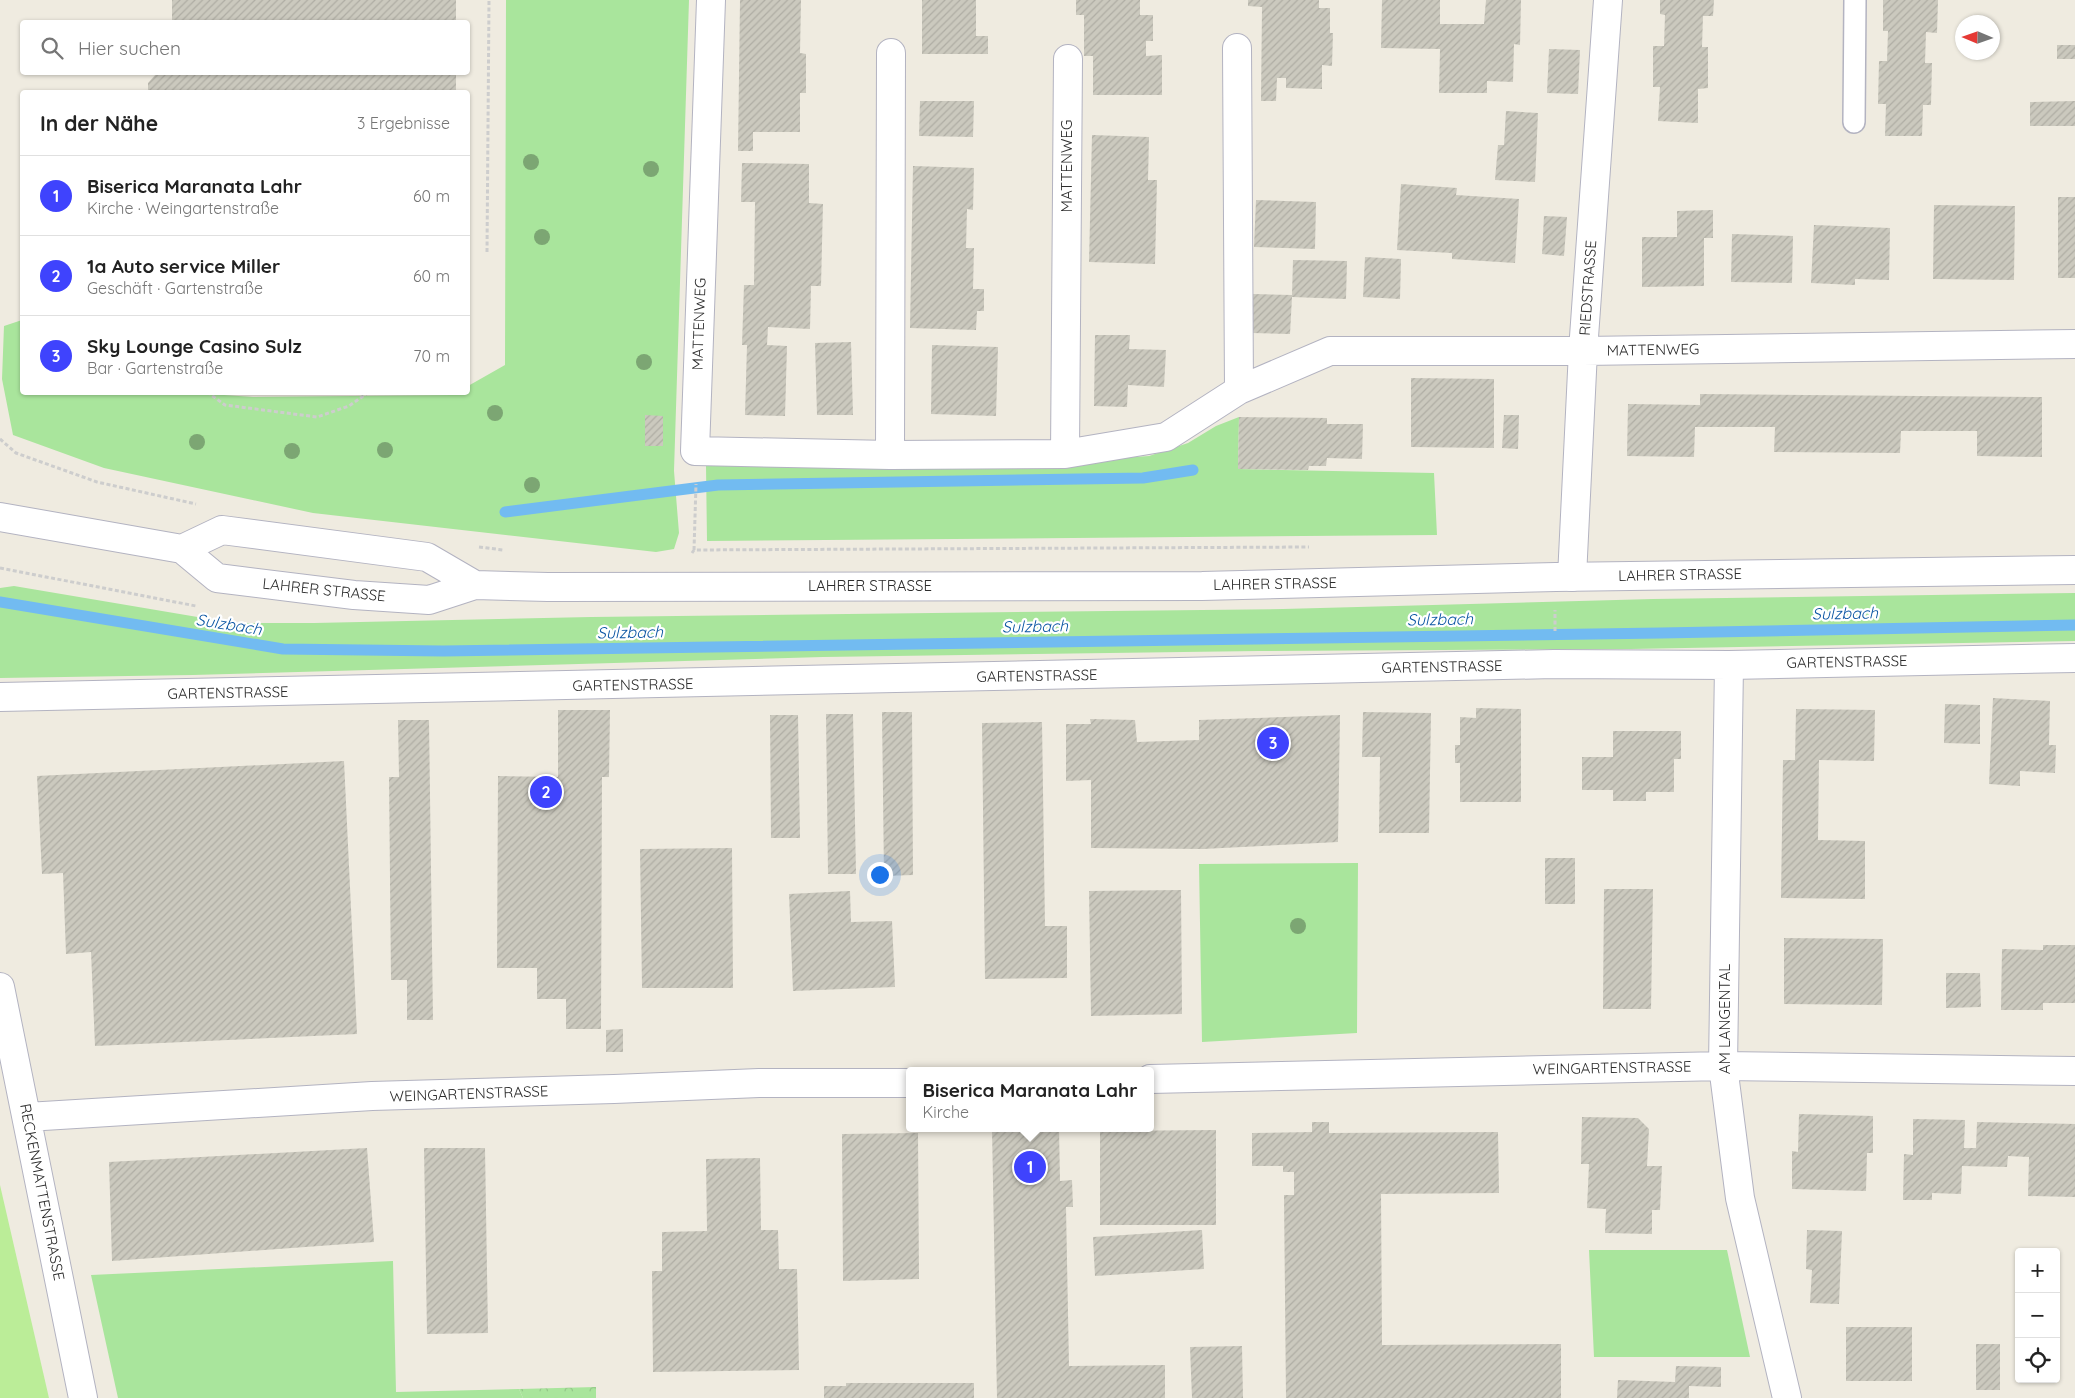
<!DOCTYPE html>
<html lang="de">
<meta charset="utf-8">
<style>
:root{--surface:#fff;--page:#f6f6f6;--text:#222;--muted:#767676;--line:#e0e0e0;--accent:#3f43fd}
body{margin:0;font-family:Quicksand,sans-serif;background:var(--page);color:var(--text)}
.controls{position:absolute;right:15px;bottom:15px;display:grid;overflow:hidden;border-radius:5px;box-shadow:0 1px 4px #0004}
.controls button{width:45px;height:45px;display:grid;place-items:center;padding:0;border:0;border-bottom:1px solid var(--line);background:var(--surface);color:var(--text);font:25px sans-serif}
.compass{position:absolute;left:1955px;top:15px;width:45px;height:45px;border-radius:50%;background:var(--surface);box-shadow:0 1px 4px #0004;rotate:272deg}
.you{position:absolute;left:879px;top:874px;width:18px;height:18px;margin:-12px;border:4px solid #fff;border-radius:50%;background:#1a73e8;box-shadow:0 0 0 8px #1a73e833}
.badge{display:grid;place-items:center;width:32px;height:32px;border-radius:50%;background:var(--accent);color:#fff;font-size:16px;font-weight:700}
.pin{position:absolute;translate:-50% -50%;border:2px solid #fff;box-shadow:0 1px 5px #0006}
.popup{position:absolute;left:906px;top:1067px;width:248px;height:65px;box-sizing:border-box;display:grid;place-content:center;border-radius:5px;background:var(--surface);filter:drop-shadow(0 1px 4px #0005);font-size:16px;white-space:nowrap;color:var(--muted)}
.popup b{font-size:19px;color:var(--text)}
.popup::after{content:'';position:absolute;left:50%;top:100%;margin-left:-10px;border:10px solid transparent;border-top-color:var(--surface)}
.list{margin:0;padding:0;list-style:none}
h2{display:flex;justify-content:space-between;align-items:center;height:65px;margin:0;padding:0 20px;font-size:21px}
h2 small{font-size:16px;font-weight:400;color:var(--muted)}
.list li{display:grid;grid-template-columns:32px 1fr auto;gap:15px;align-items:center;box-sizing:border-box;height:80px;padding:0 20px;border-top:1px solid var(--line)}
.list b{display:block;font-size:19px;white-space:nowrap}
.list p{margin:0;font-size:16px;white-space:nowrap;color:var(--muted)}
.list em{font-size:16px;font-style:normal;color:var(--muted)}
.icon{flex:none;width:28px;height:28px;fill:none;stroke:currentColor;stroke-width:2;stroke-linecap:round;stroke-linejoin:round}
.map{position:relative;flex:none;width:2075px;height:1398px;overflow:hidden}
.search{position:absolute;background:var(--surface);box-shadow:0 1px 4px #0004;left:20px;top:20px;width:450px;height:55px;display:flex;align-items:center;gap:12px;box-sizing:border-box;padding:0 18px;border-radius:5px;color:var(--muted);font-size:19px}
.panel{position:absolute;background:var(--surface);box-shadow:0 1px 4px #0004;left:20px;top:90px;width:450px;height:305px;border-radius:5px}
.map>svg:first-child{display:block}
.grass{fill:#a9e59c}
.forest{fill:url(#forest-crowns)}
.pitch{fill:#bbed98}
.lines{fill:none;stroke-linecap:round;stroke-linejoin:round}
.stream{stroke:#72bbf1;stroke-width:11}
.building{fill:url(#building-hatch)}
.service-casing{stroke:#b3b3c1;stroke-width:24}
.minor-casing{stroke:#b3b3c1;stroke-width:30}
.tertiary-casing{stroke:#b3b3c1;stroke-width:30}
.path{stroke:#cdcdcd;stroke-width:3;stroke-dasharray:4 2.5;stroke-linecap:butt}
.service{stroke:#fff;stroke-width:21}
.minor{stroke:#fff;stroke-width:28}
.tertiary{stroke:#fff;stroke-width:28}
.tree{fill:#7ca673}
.labels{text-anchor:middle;stroke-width:4.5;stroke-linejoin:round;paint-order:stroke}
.street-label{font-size:15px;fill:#2d2d2d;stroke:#fff}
.water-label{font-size:16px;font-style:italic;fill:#0b56a3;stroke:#fff}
</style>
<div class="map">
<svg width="2075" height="1398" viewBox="0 0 2075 1398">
<defs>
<pattern id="forest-crowns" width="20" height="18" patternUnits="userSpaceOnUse" patternTransform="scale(1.25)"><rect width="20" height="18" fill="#a9e59c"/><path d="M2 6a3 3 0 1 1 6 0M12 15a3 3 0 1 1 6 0" fill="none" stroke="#92c587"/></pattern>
<pattern id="building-hatch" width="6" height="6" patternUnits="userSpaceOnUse" patternTransform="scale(1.25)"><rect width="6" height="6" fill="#cbc9be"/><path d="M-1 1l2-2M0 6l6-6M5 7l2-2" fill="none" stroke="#afada4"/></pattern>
</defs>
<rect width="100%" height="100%" fill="#efebe0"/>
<path class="grass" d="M 506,0 L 689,0 L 674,471 L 679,533 L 674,549 L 656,552 L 313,513 L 104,468 L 13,435 L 2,379 L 4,326 L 22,320 L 22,392 L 181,392 L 253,397 L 451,395 L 455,393 L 468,392 L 468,386 L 505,365 Z
M 1239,417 L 1238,469 L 1434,473 L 1437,535 L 707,541 L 706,466 L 1009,466 L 1149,456 L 1188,443 L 1216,426 Z
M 14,586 L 233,623 L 314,623 L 591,617 L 1283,609 L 1653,599 L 2075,593 L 2075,641 L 1631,649 L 1258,651 L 823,657 L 193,675 L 0,678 L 0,588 Z
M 1358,863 L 1357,1033 L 1202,1042 L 1199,864 Z
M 1589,1250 L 1727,1250 L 1750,1357 L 1594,1357 Z
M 393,1261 L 396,1392 L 519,1389 L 523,1398 L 118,1398 L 91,1275 Z"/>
<path class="forest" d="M 596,1387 L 596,1398 L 523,1398 L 519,1389 Z"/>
<path class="pitch" d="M 0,1185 L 49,1398 L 0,1398 Z"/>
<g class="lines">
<path class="stream" d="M 505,512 L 718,485 L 1143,478 L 1193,470
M 0,602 L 283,649 L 443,651 L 1661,633 L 2075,625"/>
</g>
<path class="building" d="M 172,0 L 456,0 L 456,22 L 172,22 Z
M 740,0 L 801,0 L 800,53 L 806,54 L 806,93 L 800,93 L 800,132 L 753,132 L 753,151 L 738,151 Z
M 922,0 L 976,0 L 976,36 L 988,36 L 988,54 L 922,54 Z
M 1076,0 L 1140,0 L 1140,15 L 1153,15 L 1153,41 L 1146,41 L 1146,56 L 1162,55 L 1162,95 L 1093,95 L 1093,56 L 1084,56 L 1084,15 L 1076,15 Z
M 1248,0 L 1319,0 L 1319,8 L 1330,8 L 1330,33 L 1333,33 L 1332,66 L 1322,65 L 1322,89 L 1286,88 L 1286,78 L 1277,78 L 1276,101 L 1261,101 L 1262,7 L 1248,6 Z
M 1382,0 L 1440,0 L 1440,24 L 1484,24 L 1486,0 L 1521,0 L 1520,45 L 1514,44 L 1513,82 L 1487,81 L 1487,93 L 1439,93 L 1440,49 L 1381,48 Z
M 1660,0 L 1714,0 L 1713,16 L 1703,16 L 1702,47 L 1708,47 L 1708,88 L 1698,89 L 1698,123 L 1658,121 L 1660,87 L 1653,87 L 1653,46 L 1664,46 L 1665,15 L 1660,14 Z
M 1883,0 L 1938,0 L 1937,33 L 1926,32 L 1925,63 L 1932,63 L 1931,105 L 1923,105 L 1922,136 L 1885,136 L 1886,104 L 1878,104 L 1879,61 L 1887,61 L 1888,31 L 1883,31 Z
M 2057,45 L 2075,45 L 2075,59 L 2057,59 Z
M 1549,49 L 1580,50 L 1578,94 L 1547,93 Z
M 162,72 L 456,72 L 456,92 L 148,92 L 148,83 L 156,74 Z
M 920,101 L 974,101 L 973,137 L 919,136 Z
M 2075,101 L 2075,126 L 2030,126 L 2030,102 Z
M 1506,111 L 1538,113 L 1535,182 L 1495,180 L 1498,145 L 1504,145 Z
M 1092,135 L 1149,137 L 1148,180 L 1157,180 L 1155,264 L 1089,262 Z
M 742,163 L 809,164 L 809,203 L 823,204 L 821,286 L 811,286 L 810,329 L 768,327 L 767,345 L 787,346 L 785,416 L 745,415 L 747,345 L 742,345 L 744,285 L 754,285 L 755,202 L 741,202 Z
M 913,166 L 974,168 L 973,210 L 967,209 L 966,248 L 974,248 L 973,289 L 984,289 L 984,311 L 977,311 L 976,330 L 910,328 Z
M 1401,184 L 1457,188 L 1456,195 L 1519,199 L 1515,263 L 1452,259 L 1452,253 L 1397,250 Z
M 2058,197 L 2075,197 L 2075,278 L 2058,278 Z
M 1256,200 L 1316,202 L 1315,249 L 1254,247 Z
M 1934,205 L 2015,206 L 2014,280 L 1933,279 Z
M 1713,210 L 1713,238 L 1704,238 L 1704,286 L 1642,287 L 1642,237 L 1677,237 L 1677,211 Z
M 1544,216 L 1567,217 L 1564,256 L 1542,254 Z
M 1814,225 L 1890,228 L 1889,280 L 1855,279 L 1855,285 L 1811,283 Z
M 1732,234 L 1793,236 L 1792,283 L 1731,282 Z
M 1365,257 L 1401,259 L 1400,299 L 1363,297 Z
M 1293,260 L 1347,261 L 1346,299 L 1292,297 L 1290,334 L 1252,333 L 1253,294 L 1292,295 Z
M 1095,335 L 1130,335 L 1129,349 L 1166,350 L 1164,387 L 1128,385 L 1127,407 L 1094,406 Z
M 851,342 L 853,415 L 817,415 L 815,343 Z
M 932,345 L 998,347 L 996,416 L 931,414 Z
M 1411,378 L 1494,379 L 1494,448 L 1411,447 Z
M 1700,394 L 2042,397 L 2042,457 L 1977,456 L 1977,431 L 1901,431 L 1900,453 L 1774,452 L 1775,427 L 1695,427 L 1694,457 L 1627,456 L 1628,404 L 1700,405 Z
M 645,415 L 663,416 L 663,446 L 645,446 Z
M 1504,415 L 1519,415 L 1518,449 L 1502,448 Z
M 1239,417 L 1327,418 L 1327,424 L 1363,424 L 1362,459 L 1327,458 L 1326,466 L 1309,466 L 1308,470 L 1238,469 Z
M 1993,698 L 2050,701 L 2049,745 L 2056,745 L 2055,773 L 2020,771 L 2020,786 L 1989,784 Z
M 1945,704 L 1980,705 L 1980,744 L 1944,743 Z
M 1476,708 L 1521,709 L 1521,802 L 1460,802 L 1460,763 L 1455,763 L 1455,745 L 1460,745 L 1460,717 L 1476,718 Z
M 1796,709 L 1875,710 L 1874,761 L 1819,760 L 1818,840 L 1865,841 L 1865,899 L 1781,898 L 1783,760 L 1795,760 Z
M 558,710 L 610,710 L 609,777 L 602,777 L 601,1029 L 566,1029 L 566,999 L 537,999 L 537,968 L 497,968 L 498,776 L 558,777 Z
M 882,712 L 912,712 L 913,875 L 884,876 Z
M 1363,712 L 1431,713 L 1429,833 L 1379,833 L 1380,757 L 1362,757 Z
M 826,714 L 853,714 L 856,874 L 828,874 Z
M 770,715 L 798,715 L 800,838 L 771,838 Z
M 1340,715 L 1338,842 L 1203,849 L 1091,848 L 1091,780 L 1066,781 L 1066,724 L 1091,724 L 1090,719 L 1135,720 L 1137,742 L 1199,740 L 1199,720 Z
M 398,720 L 429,720 L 433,1020 L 407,1020 L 407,980 L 391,980 L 389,777 L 399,777 Z
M 1042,722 L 1045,926 L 1067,926 L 1067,978 L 985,979 L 982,723 Z
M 1613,731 L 1681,731 L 1681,759 L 1674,759 L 1674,792 L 1646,792 L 1646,801 L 1613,801 L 1613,790 L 1582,790 L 1582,757 L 1613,757 Z
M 344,761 L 357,1034 L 95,1046 L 91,952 L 66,954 L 63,873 L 42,874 L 37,776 Z
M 732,848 L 733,988 L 642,988 L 640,849 Z
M 1545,858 L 1575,858 L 1575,904 L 1545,904 Z
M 1604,889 L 1653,889 L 1651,1009 L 1603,1009 Z
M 1181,890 L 1182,1014 L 1091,1016 L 1089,891 Z
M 850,891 L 851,922 L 892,921 L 895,987 L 793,991 L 789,894 Z
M 1784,938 L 1883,939 L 1882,1005 L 1784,1004 Z
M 2043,945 L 2075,945 L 2075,1003 L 2043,1003 L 2043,1010 L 2001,1010 L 2002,949 L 2043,950 Z
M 1946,973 L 1980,973 L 1981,1007 L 1946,1008 Z
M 623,1029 L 623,1052 L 606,1052 L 606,1030 Z
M 1799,1114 L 1873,1116 L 1873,1153 L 1867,1153 L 1866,1191 L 1792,1189 L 1792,1151 L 1798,1152 Z
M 1582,1117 L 1638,1118 L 1649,1129 L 1647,1166 L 1662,1166 L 1660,1210 L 1652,1210 L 1652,1234 L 1605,1233 L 1606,1209 L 1587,1208 L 1589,1164 L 1581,1164 Z
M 1913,1119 L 1965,1120 L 1964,1148 L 1976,1148 L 1977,1122 L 2075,1124 L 2075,1197 L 2028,1196 L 2029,1157 L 2008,1156 L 2007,1167 L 1962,1166 L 1961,1194 L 1932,1193 L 1932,1200 L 1903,1200 L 1904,1154 L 1913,1155 Z
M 1312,1122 L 1329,1122 L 1329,1133 L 1498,1132 L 1499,1193 L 1381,1194 L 1382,1345 L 1561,1344 L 1561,1398 L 1286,1398 L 1284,1195 L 1294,1195 L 1294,1172 L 1283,1172 L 1283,1166 L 1252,1166 L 1252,1133 L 1312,1132 Z
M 1059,1128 L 1060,1181 L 1072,1180 L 1073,1207 L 1066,1207 L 1069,1366 L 1165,1365 L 1165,1398 L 997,1398 L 992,1129 Z
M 1216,1130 L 1216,1225 L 1100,1225 L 1100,1131 Z
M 918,1133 L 919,1279 L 843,1281 L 842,1134 Z
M 367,1148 L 374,1242 L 112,1261 L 109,1162 Z
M 424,1148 L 485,1148 L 488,1333 L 427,1334 Z
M 760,1158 L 761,1230 L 778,1230 L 779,1269 L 797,1269 L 799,1370 L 653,1372 L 652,1271 L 662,1271 L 662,1232 L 707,1231 L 706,1159 Z
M 1202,1230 L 1204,1269 L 1095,1276 L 1093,1237 Z
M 1807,1230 L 1842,1231 L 1839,1304 L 1810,1303 L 1812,1270 L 1806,1269 Z
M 1846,1327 L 1912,1327 L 1912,1381 L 1846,1381 Z
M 1976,1344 L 2000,1344 L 2000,1390 L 1976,1390 Z
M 1242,1346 L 1243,1398 L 1192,1398 L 1190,1347 Z
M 1676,1366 L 1721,1367 L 1721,1387 L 1689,1386 L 1689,1398 L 1617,1398 L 1618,1380 L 1675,1382 Z
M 846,1383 L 974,1383 L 974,1398 L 824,1398 L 824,1386 L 846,1386 Z"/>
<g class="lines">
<defs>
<path id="service" d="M 1854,122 L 1855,0"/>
<path id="minor" d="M 711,0 L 695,451 L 890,455 L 1065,454 L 1166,437 L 1239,390 L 1330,351 L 1583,351 L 2075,344
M 1237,48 L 1239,390
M 1065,454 L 1068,59
M 890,455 L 891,53
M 1572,577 L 1583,351 L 1608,0
M 1729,665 L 1723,1066 L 1740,1198 L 1787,1398
M 0,697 L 1554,664 L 1729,665 L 2075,658
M 0,987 L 83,1398
M 1150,1079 L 1723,1066 L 2075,1071
M 27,1117 L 372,1096 L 614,1089 L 759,1083 L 910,1083"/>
<path id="tertiary" d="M 0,517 L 182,549 L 217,578 L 354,595 L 429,600 L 475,585 L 548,587 L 1202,586 L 1556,577 L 2075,570
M 182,549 L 222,530 L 427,557 L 475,585"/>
</defs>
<use href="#service" class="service-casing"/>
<use href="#minor" class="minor-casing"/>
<use href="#tertiary" class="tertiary-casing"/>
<path class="path" d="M 487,252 L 489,0
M 207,392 L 225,405 L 317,417 L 349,406 L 369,392
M 0,439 L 16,453 L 97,482 L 196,504
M 479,547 L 503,550
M 694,550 L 696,484
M 692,553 L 694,550 L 1309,547
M 0,568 L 196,606
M 1555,631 L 1555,610"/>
<use href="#service" class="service"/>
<use href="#minor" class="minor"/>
<use href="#tertiary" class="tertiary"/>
</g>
<g class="tree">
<circle cx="531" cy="162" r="8"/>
<circle cx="651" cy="169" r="8"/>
<circle cx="542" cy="237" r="8"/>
<circle cx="644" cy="362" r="8"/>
<circle cx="495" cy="413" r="8"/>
<circle cx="197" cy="442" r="8"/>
<circle cx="385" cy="450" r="8"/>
<circle cx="292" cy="451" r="8"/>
<circle cx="532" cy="485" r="8"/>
<circle cx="1298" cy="926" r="8"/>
</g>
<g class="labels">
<g class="street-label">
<text transform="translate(1067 166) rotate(-90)" y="5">MATTENWEG</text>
<text transform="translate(1588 288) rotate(-86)" y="5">RIEDSTRASSE</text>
<text transform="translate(699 324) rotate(-88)" y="5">MATTENWEG</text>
<text transform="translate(1653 350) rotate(-1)" y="5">MATTENWEG</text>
<text transform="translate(1680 575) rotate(-1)" y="5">LAHRER STRASSE</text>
<text transform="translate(1275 584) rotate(-1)" y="5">LAHRER STRASSE</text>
<text x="870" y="591">LAHRER STRASSE</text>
<text transform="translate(324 590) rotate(6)" y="5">LAHRER STRASSE</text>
<text transform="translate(1847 662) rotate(-1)" y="5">GARTENSTRASSE</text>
<text transform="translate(1442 667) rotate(-1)" y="5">GARTENSTRASSE</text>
<text transform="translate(1037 676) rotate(-1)" y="5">GARTENSTRASSE</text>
<text transform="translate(633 685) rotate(-1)" y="5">GARTENSTRASSE</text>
<text transform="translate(228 693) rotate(-1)" y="5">GARTENSTRASSE</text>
<text transform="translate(1725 1019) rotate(-90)" y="5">AM LANGENTAL</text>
<text transform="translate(1612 1068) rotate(-1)" y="5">WEINGARTENSTRASSE</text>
<text transform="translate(469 1094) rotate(-2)" y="5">WEINGARTENSTRASSE</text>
<text transform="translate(42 1192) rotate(79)" y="5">RECKENMATTENSTRASSE</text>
</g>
<g class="water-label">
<text transform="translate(1845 613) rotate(-1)" y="6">Sulzbach</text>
<text transform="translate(1440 619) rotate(-1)" y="6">Sulzbach</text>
<text transform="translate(229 624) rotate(9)" y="6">Sulzbach</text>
<text transform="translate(1035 626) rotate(-1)" y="6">Sulzbach</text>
<text transform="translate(630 632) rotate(-1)" y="6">Sulzbach</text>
</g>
</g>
</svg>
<div class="controls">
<button>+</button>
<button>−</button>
<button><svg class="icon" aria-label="locate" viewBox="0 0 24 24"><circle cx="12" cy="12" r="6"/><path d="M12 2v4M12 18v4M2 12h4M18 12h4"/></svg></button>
</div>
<svg class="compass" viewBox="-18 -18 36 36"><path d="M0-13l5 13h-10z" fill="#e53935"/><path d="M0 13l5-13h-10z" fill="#767676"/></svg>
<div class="you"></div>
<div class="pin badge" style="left:1030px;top:1167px">1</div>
<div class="popup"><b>Biserica Maranata Lahr</b>Kirche</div>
<div class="pin badge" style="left:546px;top:792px">2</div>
<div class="pin badge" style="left:1273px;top:743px">3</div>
<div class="search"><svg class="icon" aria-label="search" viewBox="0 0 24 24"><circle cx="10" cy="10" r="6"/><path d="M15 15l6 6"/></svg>Hier suchen</div>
<section class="panel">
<h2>In der Nähe<small>3 Ergebnisse</small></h2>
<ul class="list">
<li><span class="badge">1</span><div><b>Biserica Maranata Lahr</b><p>Kirche · Weingartenstraße</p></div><em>60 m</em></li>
<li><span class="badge">2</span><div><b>1a Auto service Miller</b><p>Geschäft · Gartenstraße</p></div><em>60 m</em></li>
<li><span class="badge">3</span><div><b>Sky Lounge Casino Sulz</b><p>Bar · Gartenstraße</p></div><em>70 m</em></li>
</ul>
</section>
</div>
